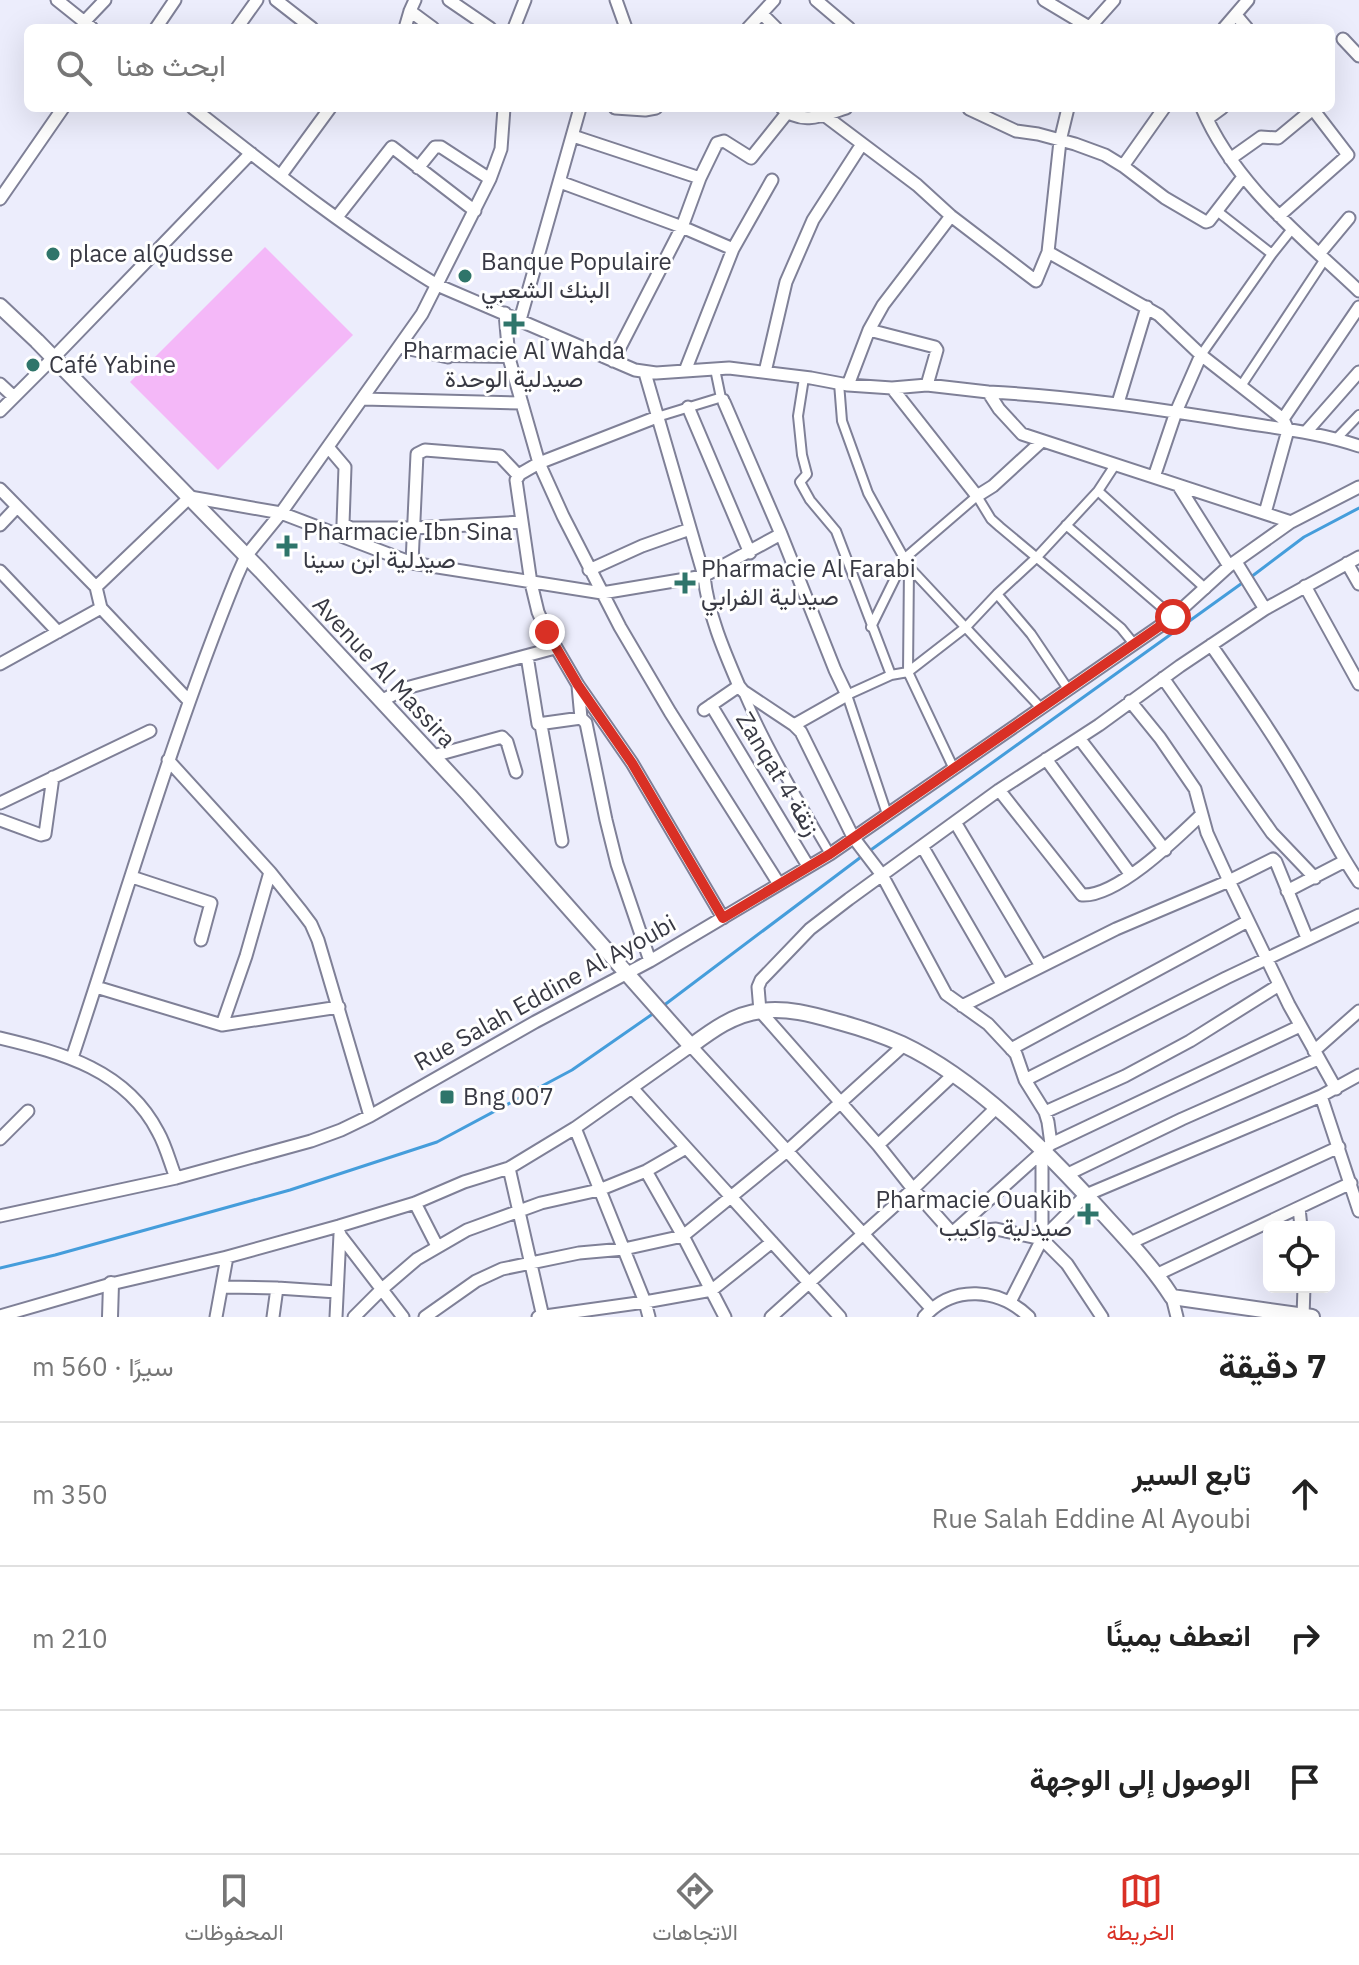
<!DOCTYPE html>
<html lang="ar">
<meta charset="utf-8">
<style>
:root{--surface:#fff;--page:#f6f6f6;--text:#222;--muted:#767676;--line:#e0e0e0;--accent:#d93025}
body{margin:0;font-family:"IBM Plex Sans",Vazirmatn,sans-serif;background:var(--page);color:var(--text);direction:rtl}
.controls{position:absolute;right:24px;bottom:24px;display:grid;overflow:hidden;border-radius:12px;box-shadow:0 8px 32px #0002}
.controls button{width:72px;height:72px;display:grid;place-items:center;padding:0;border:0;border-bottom:2px solid var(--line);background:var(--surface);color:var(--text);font:40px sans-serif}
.stop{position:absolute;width:24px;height:24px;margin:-18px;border:6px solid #d93025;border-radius:50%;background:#fff}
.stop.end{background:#d93025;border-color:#fff;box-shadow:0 2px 8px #0008}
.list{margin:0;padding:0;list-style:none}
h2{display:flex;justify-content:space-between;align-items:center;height:104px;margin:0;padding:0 32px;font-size:34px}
h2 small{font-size:26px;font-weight:400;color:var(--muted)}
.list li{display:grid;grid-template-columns:52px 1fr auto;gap:24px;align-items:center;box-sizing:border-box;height:144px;padding:0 32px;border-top:2px solid var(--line)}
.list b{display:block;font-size:30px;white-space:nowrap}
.list p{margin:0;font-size:26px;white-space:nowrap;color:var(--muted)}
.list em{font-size:26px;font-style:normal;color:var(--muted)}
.icon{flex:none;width:44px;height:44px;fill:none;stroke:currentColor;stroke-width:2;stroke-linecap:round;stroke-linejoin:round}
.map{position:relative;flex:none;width:1359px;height:1317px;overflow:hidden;direction:ltr}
.search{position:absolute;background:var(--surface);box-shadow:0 8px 32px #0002;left:24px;right:24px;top:24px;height:88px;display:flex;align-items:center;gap:20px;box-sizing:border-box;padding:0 28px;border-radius:12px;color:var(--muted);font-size:30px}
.sheet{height:536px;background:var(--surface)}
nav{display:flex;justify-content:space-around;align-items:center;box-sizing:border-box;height:112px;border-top:2px solid var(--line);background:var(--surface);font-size:22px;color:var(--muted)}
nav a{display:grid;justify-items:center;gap:4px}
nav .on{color:var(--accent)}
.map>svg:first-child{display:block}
.green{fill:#f4b8f8}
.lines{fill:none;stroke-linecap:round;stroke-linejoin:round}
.stream{stroke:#459ddb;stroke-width:3}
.pedestrian-casing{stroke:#7f8097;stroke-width:12}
.minor-casing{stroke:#7f8097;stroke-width:15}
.tertiary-casing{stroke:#7f8097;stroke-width:18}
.pedestrian{stroke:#fff;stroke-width:8}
.minor{stroke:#fff;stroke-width:11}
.tertiary{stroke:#fff;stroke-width:14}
.route{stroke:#d93025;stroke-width:10}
.poi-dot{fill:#2f756a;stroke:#fff;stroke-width:3}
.labels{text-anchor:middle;stroke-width:6;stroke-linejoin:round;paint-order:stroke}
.poi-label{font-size:24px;fill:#383943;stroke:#fff;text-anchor:start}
.street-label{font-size:24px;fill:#383943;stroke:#fff}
</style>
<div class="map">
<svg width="1359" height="1317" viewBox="0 0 1359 1317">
<rect width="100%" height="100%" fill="#ecedfc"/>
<path class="green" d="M 265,247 L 353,335 L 218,470 L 130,382 Z"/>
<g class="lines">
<path class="stream" d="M 1251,577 L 1304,537 L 1359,508
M 868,852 L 1245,581
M 663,1006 L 861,857
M 0,1268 L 55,1255 L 290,1190 L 437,1142 L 572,1070 L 654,1013"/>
<defs>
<path id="pedestrian" d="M 1217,211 L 1272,254
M 1201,355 L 1272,254 L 1292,229
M 448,357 L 509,358
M 715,369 L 721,398
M 804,378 L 798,416 L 802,455 L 807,474 L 800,482 L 810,500 L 836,531 L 891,675
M 839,383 L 842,421 L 868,493 L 909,567 L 1040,707
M 1241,386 L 1325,259
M 657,417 L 719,398 L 724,399 L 724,402
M 1336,439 L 1359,415
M 1098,491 L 1206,589
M 1066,525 L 1173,617
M 909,567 L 908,672 L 953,767
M 997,594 L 1031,634 L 1068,689
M 871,627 L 905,558 L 977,496 L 991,519 L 1000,527 L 1121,628 L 1134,644
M 743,692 C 767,748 799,801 830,854
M 887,814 L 847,695 L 891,675 L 908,672 L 966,627 L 997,594 L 1036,558 L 1098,491 L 1115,465"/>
<path id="minor" d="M 57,0 L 92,28
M 276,0 L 312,28
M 449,0 L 490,28
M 616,0 L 626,28
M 816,0 L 849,28
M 1044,0 L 1089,27 L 1095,28
M 410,11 L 433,28
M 762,14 L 776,28
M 1236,15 L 1247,28
M 84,22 L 105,0
M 156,28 L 175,0
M 237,28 L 257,0
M 405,28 L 410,11 L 415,0
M 514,28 L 525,0
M 748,28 L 774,0
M 1089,28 L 1114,0
M 1224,28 L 1248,0
M 1343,39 L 1359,56
M 193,108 C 272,170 351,233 437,285 L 635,370 L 656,373 L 729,368 L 811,378 L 848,385 L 892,388 L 927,385 L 988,392 L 999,409 L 1022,434 L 1291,522
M 615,108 L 645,110 L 656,108
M 782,108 C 802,126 824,115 846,108
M 1202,108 C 1234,184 1301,236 1359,291
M 969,109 L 1016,131 L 1038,134 L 1075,144 L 1105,155 L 1123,166 L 1165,198 L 1206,222 L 1209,221 L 1243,177
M 824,115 L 917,185 L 951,216 L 1036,281 L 1048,252 L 1060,141 L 1068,108
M 1207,119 L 1222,108
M 573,136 L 700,178
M 1230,159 L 1261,137 L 1278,138 L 1313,109
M 1123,166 L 1164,108
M 418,168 L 435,147 L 441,147 L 490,179
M 281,175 L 330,108
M 560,182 L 682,227 L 733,249
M 0,199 L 63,108
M 1279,216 L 1348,155 L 1312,108
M 337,217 L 392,147 L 475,211
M 1048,252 L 1159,315 L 1201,355 L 1283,419 L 1288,430 L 1265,513
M 1319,254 L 1349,218
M 505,313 L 509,358 L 539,463 L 563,516 L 620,627 L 670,712 L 779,884
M 520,320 L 580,108
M 869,330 L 935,347 L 937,350 L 927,385
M 400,347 L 448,357
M 613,361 L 682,227 L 700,178 L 717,143 L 724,141 L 751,158 L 787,113
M 685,371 L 733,249 L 772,180
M 765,372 L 786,282 L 813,220 L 862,144
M 645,373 L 704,576 C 708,614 724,651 739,686 L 743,691 L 794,725 L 801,732 L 853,837 L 882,875 L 946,994 L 988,1024 L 1016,1054 L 1025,1080 L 1045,1112 L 1048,1122 L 1051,1144 L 952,1233
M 0,384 L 14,397
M 848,385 L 869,330 L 883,305 L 951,216
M 892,388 L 977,496 L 993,486 L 1042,441
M 988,392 C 1070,396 1151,408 1233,421 C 1275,428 1318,432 1359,446
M 363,399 L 522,403
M 724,402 L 781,534 L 835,670 L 847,695 L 794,725
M 1118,403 L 1147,307
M 688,407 L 750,553
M 0,411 L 60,351 L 251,153
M 657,417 L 539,463 L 520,474 L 516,480 L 531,583 L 538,612 L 547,632 L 578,685 L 632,763 L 723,918
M 1283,419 L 1359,307
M 1306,432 L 1359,372
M 328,447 L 345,467 L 343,524 L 351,528 L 414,528 L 522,522
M 1154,477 L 1176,412 L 1201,355
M 1178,485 L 1229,566
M 0,489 L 96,587 L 101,608 L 189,701
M 0,525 L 17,507
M 1236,562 L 1265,609
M 412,563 L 417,454 L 425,450 L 500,456 L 518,475
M 1347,563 L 1359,584
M 589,570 L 642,546 L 690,529
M 0,571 L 58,632
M 1305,586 L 1359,684
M 96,587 L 190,497 L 281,513 L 412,563 L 602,593 L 704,576 L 781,534
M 1211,645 C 1245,694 1280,744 1309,796 C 1326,825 1340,855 1359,882
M 527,656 L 538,724 L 581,718 L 586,723 L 606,820 L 617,864 L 650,961
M 0,664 L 101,608
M 1163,678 L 1272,833 L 1315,878
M 578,686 L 581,718
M 381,701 L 406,688 L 555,648
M 1130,701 L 1160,738 L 1195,789 L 1207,833 L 1229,881 L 1289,1005 L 1336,1089
M 711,705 L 808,866
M 704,710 L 739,686
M 541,725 L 562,841
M 1079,738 L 1165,850
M 433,756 L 502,737 L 507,742 L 516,772
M 1046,759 L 1131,875
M 168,760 L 270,872 L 302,912 L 311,924 L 318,940 L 370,1116
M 999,790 L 1082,895 C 1117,897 1177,838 1201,815
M 0,803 L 150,731
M 0,820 L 41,835 L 45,834 L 53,777
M 955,822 L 1041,966
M 922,846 L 1002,984
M 132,877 L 211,903 L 201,940
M 1287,891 L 1345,861
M 96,987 L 222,1025 L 339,1007
M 962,1006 L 1116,929 L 1229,881 L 1273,859 L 1276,862 L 1307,938
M 222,1025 L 246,956 L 270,872
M 0,1038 C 63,1053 126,1070 158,1132 C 166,1146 170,1163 176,1178
M 1011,1049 L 1248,921
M 1314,1051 L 1359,1011
M 72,1058 C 126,896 173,733 237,576 L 246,556 L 281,513 L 422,314 L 490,179 L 501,149 L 504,108
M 1025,1080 L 1226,978 L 1359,915
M 633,1089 L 840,1317
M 1321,1096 L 1359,1211
M 1045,1112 L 1125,1076 L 1190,1041 L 1279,985
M 575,1128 L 645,1302 L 649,1317
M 0,1139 L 28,1111
M 1051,1144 L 1300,1026
M 878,1145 L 954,1074
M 509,1168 L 543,1317
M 646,1171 L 683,1236 L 725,1317
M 1068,1174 L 1182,1119 L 1318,1059
M 415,1203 L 437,1246
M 1299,1208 L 1301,1227
M 0,1216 L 176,1178 L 311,1141 L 341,1130 L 370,1116 L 535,1022 L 650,961 L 830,854 L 1173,617 L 1229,566 L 1291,522 L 1359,487
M 952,1233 L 913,1189 L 878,1145 L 760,1011 L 758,987 L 761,980 L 810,929 L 849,899 L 999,790 L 1099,725 L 1180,666 L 1265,609 L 1359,557
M 953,1233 L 996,1229 L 1042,1239 L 1067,1264 L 1102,1317
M 340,1235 L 403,1317
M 1042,1239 L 1042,1150
M 1130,1243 L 1339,1147
M 1158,1274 L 1351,1183
M 223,1287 L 277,1288 L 337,1292
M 1172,1297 L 1177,1317
M 1010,1302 L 1042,1239 L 1086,1195 L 1321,1096 L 1359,1075
M 0,1316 L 111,1284 L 227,1257 L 339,1226 L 415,1203 L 464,1182 L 509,1168 L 575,1128 L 691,1046 L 931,1308
M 216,1317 L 227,1257
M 273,1317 L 277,1288
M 336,1317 L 340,1234
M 354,1317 L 382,1289 L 417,1259 L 467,1230 L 541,1203 L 599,1190 L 646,1171 L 686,1148
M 425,1317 L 476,1281 L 502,1269 L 579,1253 L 624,1249 L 683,1236 L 787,1151 L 904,1045
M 538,1317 L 645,1302 L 712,1290 L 772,1242
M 771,1317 L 913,1189 L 996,1108
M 924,1317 C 953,1284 999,1288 1029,1317
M 1303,1317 L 1304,1287"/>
<path id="tertiary" d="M 0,306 L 37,341 L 261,571 L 469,795 L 691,1046 C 711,1031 734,1014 761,1011 C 787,1007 814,1015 839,1022 C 861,1028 882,1035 902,1044 C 976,1079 1044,1149 1098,1208 C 1124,1237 1151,1264 1172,1297 L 1312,1317
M 110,1317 L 111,1284"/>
</defs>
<use href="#pedestrian" class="pedestrian-casing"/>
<use href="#minor" class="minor-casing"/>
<use href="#tertiary" class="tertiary-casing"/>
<use href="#pedestrian" class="pedestrian"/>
<use href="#minor" class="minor"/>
<use href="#tertiary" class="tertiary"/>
</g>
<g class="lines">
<path class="route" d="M 547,632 L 578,685 L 632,763 L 723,918 L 830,854 L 1173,617"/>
</g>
<g class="poi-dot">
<circle cx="53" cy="254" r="8"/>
<circle cx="465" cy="276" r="8"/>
<path d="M510 312h8v8h8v8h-8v8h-8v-8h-8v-8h8z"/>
<circle cx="33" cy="365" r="8"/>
<path d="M283 534h8v8h8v8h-8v8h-8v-8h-8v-8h8z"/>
<path d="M681 571h8v8h8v8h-8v8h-8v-8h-8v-8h8z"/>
<rect x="439" y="1089" width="16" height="16" rx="4"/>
<path d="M1084 1202h8v8h8v8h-8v8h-8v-8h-8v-8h8z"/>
</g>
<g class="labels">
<g class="poi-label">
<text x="69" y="262">place alQudsse</text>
<text x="481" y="270">Banque Populaire<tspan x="481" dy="28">البنك الشعبي</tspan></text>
<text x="514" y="359" text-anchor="middle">Pharmacie Al Wahda<tspan x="514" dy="28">صيدلية الوحدة</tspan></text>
<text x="49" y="373">Café Yabine</text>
<text x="303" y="540">Pharmacie Ibn Sina<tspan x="303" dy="28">صيدلية ابن سينا</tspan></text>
<text x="701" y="577">Pharmacie Al Farabi<tspan x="701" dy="28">صيدلية الفرابي</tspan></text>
<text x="463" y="1105">Bng 007</text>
<text x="1072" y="1208" text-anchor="end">Pharmacie Ouakib<tspan x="1072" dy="28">صيدلية واكيب</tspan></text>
</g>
<g class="street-label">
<text transform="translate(384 672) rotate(47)" y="8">Avenue Al Massira</text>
<text transform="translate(778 774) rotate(59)" y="8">Zanqat 4 زنقة</text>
<text transform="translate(545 993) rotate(-29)" y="8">Rue Salah Eddine Al Ayoubi</text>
</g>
</g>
</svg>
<div class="controls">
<button><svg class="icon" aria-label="locate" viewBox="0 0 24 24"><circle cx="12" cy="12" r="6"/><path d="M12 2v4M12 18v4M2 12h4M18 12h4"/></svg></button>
</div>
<div class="stop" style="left:1173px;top:617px"></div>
<div class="stop end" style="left:547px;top:632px"></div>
<div class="search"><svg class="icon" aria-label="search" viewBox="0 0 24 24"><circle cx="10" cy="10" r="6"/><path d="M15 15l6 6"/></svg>ابحث هنا</div>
</div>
<section class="sheet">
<h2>7 دقيقة<small>سيرًا · 560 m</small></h2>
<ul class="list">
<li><svg class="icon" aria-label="ahead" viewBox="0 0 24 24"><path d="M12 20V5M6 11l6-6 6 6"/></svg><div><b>تابع السير</b><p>Rue Salah Eddine Al Ayoubi</p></div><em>350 m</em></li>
<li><svg class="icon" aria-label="right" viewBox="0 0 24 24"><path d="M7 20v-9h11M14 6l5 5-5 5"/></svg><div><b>انعطف يمينًا</b></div><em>210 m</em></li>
<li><svg class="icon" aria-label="arrive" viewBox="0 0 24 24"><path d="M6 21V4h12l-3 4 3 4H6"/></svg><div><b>الوصول إلى الوجهة</b></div></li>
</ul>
</section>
<nav>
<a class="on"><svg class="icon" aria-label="map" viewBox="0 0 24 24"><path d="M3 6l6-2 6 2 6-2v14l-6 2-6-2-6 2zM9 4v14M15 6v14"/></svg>الخريطة</a>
<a><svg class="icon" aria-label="directions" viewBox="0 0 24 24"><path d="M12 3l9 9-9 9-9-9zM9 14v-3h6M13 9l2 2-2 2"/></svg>الاتجاهات</a>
<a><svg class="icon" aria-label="saved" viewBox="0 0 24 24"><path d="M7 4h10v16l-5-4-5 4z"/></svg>المحفوظات</a>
</nav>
